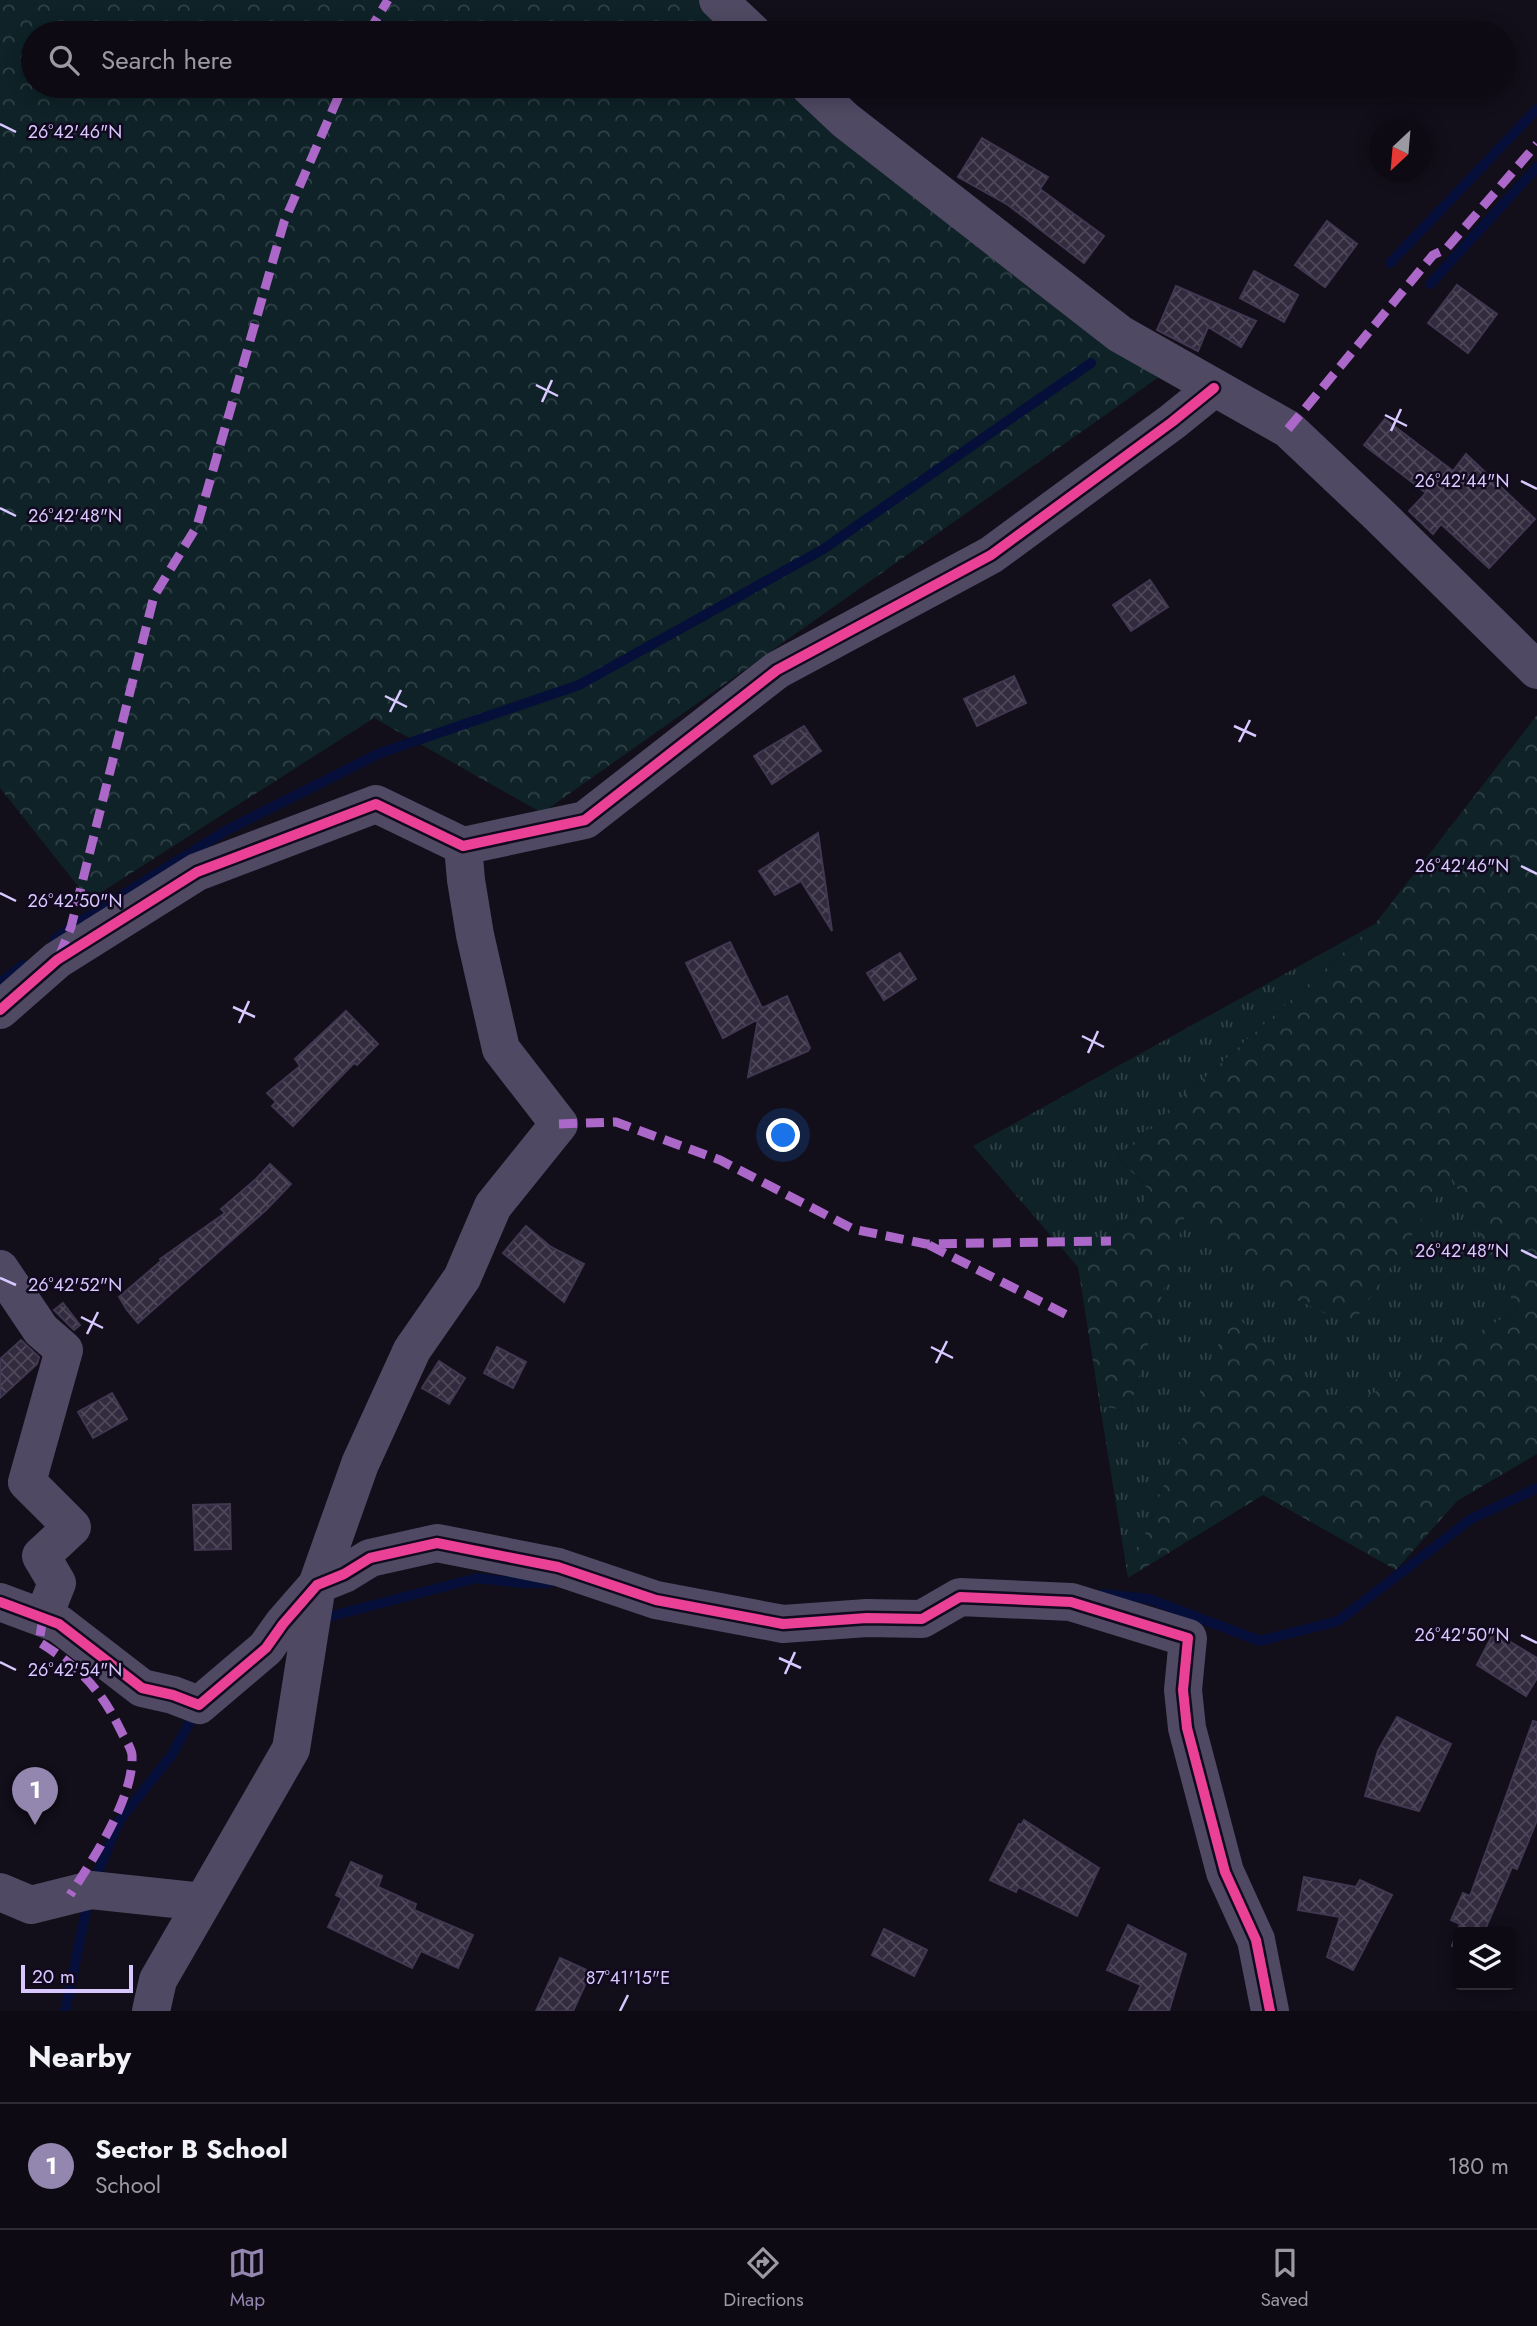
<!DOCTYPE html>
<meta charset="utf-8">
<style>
:root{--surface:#0e0a14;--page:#17131d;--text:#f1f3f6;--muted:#9b9aa0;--line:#2e2b34;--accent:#9387af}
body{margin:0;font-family:Jost,sans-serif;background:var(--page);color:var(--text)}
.controls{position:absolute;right:21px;bottom:21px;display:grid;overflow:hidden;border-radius:7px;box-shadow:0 4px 18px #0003}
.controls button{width:63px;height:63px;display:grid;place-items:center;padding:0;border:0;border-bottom:2px solid var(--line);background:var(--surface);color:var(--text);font:35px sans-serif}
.compass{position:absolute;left:1369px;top:119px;width:63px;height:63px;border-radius:50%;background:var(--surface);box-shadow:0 4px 18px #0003;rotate:206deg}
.scale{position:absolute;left:21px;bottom:18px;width:112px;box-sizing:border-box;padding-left:7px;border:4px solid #d8c8ff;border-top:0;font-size:19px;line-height:24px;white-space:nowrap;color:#d8c8ff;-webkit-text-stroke:5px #110a1e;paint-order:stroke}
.you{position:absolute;left:784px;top:1136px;width:24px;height:24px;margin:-18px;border:5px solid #fff;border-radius:50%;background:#1a73e8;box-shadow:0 0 0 10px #1a73e833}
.badge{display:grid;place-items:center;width:46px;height:46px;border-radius:50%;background:var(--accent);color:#fff;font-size:23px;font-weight:700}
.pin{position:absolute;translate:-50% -58px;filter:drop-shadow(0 2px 4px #0008)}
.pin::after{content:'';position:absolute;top:37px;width:24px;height:21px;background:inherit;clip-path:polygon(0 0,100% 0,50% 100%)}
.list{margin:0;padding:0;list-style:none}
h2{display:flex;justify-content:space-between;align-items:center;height:91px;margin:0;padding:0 28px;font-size:30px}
h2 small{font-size:23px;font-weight:400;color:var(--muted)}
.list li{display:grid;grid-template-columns:46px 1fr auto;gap:21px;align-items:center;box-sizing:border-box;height:126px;padding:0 28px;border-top:2px solid var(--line)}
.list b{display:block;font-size:26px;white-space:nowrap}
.list p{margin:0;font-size:23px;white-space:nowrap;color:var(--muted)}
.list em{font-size:23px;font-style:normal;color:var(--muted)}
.icon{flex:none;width:38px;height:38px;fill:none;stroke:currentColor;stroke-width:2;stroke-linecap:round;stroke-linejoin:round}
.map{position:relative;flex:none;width:1537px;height:2011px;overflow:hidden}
.search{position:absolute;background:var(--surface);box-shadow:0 4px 18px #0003;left:21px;right:21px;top:21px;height:77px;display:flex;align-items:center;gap:18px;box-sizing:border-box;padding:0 24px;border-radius:38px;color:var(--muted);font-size:26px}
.sheet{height:217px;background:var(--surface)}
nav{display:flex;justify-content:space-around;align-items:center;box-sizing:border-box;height:98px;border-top:2px solid var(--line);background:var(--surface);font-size:19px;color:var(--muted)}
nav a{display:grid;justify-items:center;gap:4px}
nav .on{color:var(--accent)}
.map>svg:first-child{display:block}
.grass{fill:url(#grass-tufts)}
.forest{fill:url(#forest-crowns)}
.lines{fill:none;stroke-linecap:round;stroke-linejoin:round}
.stream{stroke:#060f3a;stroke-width:10}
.building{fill:url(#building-cross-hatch);stroke:#403850;stroke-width:2}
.minor{stroke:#4f4963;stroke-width:38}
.tertiary{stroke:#4f4963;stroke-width:38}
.quiet{stroke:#ac68c9;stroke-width:9;stroke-dasharray:18 9;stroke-linecap:butt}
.cycleway-casing{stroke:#110a1e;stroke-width:15}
.cycleway{stroke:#ea4096;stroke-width:10}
.ticks{fill:none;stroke:#d8c8ff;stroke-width:2.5}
.ticks-label{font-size:18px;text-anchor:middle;fill:#d8c8ff;stroke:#110a1e;stroke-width:5;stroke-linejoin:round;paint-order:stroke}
</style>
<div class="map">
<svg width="1537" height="2011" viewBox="0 0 1537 2011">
<defs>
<pattern id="grass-tufts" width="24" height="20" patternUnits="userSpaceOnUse" patternTransform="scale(1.75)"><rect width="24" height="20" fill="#0e2227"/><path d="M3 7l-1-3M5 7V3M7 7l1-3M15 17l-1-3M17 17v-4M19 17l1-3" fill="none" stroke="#304147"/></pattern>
<pattern id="forest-crowns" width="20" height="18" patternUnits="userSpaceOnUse" patternTransform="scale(1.75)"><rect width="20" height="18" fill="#0e2227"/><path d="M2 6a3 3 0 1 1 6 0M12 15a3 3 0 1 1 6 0" fill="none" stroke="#304147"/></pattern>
<pattern id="building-cross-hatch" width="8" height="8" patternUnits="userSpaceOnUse" patternTransform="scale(1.75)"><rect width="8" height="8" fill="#322b3e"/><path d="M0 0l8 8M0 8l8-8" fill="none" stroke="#4f485b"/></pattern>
</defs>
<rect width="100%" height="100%" fill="#120e1a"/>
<path class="grass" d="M 1375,924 L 1117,1157 L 1152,1193 L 1078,1267 L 973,1146 Z
M 1451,1175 L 1517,1310 L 1338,1414 L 1231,1312 L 1128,1578 L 1100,1406 L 1129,1411 L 1185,1214 L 1260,1282 Z"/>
<path class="forest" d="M 0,0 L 718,0 L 753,33 L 33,33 L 33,86 L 809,86 L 1176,365 L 542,813 L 374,718 L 89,900 L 0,788 Z
M 1537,715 L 1537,1454 L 1457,1501 L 1396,1570 L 1263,1495 L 1128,1578 L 1231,1311 L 1338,1413 L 1517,1310 L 1451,1176 L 1351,1326 L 1260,1282 L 1185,1215 L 1129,1411 L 1100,1406 L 1078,1267 L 1152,1193 L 1117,1157 L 1375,924 Z"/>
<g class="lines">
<path class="stream" d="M 1390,263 L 1537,109
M 1430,284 L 1537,167
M 55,940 L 71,927 L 227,830 L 380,753 L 579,685 L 822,550 L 1091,363
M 0,983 L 23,965
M 1103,1594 L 1149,1599 L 1260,1641 L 1338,1621 L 1471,1519 L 1537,1488
M 320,1619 L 477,1578 L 522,1583 L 550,1583
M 94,1882 L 119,1821 L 171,1756 L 196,1711
M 65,2011 L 89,1897"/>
</g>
<path class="building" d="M 982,138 L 1048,177 L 1040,189 L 1104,236 L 1084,263 L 1008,205 L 958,177 Z
M 1327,221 L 1357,244 L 1325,287 L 1295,265 Z
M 1254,271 L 1298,295 L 1284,322 L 1240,298 Z
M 1457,285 L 1497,314 L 1468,353 L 1428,323 Z
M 1176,286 L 1256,321 L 1241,347 L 1208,327 L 1198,351 L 1157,330 Z
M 1385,419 L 1453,471 L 1466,454 L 1535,519 L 1489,568 L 1441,524 L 1433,534 L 1409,511 L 1426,493 L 1364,445 Z
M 1150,580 L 1168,607 L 1131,631 L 1113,605 Z
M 1014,676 L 1026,703 L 977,726 L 964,699 Z
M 804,726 L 821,751 L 772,784 L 754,756 Z
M 818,833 L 832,931 L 801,881 L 775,895 L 759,871 Z
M 730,942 L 762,1008 L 787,996 L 810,1048 L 808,1051 L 748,1077 L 758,1019 L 723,1038 L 686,963 Z
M 900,953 L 916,979 L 884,1000 L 867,973 Z
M 346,1011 L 378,1044 L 357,1065 L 354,1063 L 293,1126 L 272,1106 L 276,1102 L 267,1093 L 300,1066 L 295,1059 Z
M 270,1164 L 291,1184 L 266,1210 L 138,1323 L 127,1310 L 119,1297 L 161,1261 L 160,1259 L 225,1213 L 221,1209 L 256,1179 Z
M 526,1226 L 551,1247 L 584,1264 L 564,1302 L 503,1253 Z
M 63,1303 L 80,1325 L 74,1330 L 54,1310 Z
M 21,1340 L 39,1357 L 37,1364 L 0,1398 L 0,1359 Z
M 497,1347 L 526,1362 L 513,1388 L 484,1373 Z
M 439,1361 L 465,1378 L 449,1404 L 422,1388 Z
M 112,1393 L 127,1419 L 93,1438 L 78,1412 Z
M 230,1504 L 231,1549 L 195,1550 L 193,1505 Z
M 1494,1632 L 1537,1658 L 1537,1678 L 1526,1696 L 1477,1665 Z
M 1397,1717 L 1451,1744 L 1419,1811 L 1365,1796 L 1378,1751 Z
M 1533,1721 L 1537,1722 L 1537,1820 L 1517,1869 L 1512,1867 L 1484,1932 L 1458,1932 L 1458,1948 L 1452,1946 L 1460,1924 L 1451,1920 L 1463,1893 L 1470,1896 Z
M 1024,1820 L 1099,1868 L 1077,1916 L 1018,1887 L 1016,1892 L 990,1880 L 1019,1824 L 1021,1825 Z
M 351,1862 L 382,1876 L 378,1887 L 416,1904 L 414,1910 L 473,1935 L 458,1968 L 421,1951 L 412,1968 L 328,1927 L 342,1898 L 336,1895 Z
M 1304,1877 L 1356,1887 L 1360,1880 L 1392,1895 L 1353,1970 L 1327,1957 L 1340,1917 L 1298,1910 Z
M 1128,1925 L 1186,1954 L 1169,2011 L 1129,2011 L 1141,1985 L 1107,1970 Z
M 884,1929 L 927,1950 L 914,1976 L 872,1955 Z
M 560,1958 L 591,1972 L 573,2011 L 536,2011 Z"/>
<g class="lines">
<path class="minor" d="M 0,1010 L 57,960 L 197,872 L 376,804 L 463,846 L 585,820 L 777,670 L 991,555 L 1172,422 L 1214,388
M 0,1269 L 41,1330 L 64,1350 L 27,1482 L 72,1527 L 41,1556 L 57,1583 L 43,1618
M 0,1602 L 59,1624 L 142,1688 L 173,1695 L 199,1705 L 266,1648 L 283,1624 L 317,1585 L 344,1574 L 370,1558 L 437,1543 L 558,1567 L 656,1600 L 783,1624 L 867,1618 L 922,1619 L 960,1597 L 1071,1602 L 1188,1638 L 1183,1690 L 1187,1728 L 1225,1872 L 1256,1940 L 1270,2011
M 0,1892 L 31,1905 L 91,1890 L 203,1902 L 291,1749 L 317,1585 L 360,1464 L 412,1350 L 462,1278 L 493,1206 L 559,1124 L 501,1049 L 475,935 L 466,880 L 463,846
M 151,2011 L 158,1980 L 203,1902"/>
<path class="tertiary" d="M 718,0 L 753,33
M 809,86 L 845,120 L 1120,334 L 1288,429 L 1377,513 L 1537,670"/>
<path class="quiet" d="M 368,33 L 388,0
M 1288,429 L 1433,255 L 1446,249 L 1537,144
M 59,957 L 71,927 L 154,596 L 197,526 L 284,222 L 343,86
M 559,1124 L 616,1122 L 720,1160 L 853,1229 L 926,1244 L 1111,1241
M 929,1245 L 1073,1318
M 43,1618 L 39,1642 C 79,1667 100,1688 121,1731 C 124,1738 131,1747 132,1755 C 134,1798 93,1859 70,1895"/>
<defs>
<path id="cycleway" d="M 0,1010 L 57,960 L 197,872 L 376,804 L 463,846 L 585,820 L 777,670 L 991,555 L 1172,422 L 1214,388
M 0,1602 L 59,1624 L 142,1688 L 173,1695 L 199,1705 L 266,1648 L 283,1624 L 317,1585 L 344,1574 L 370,1558 L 437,1543 L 558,1567 L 656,1600 L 783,1624 L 867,1618 L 922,1619 L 960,1597 L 1071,1602 L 1188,1638 L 1183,1690 L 1187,1728 L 1225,1872 L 1256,1940 L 1270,2011"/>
</defs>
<use href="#cycleway" class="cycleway-casing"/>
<use href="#cycleway" class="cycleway"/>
</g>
<path class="ticks" d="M 0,124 L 16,132M 536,385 L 558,396M 542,402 L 552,380M 1385,415 L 1407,426M 1391,431 L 1401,409M 1521,481 L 1537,489M 0,508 L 16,516M 385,696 L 407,707M 390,712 L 401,690M 1234,726 L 1256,736M 1239,742 L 1250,720M 1521,866 L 1537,874M 0,893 L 16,901M 233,1007 L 255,1017M 239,1023 L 249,1001M 1082,1036 L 1104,1047M 1088,1053 L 1098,1031M 1521,1250 L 1537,1258M 0,1278 L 16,1285M 81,1317 L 103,1328M 87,1334 L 98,1312M 931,1347 L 953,1358M 936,1363 L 947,1341M 1521,1635 L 1537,1643M 779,1658 L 801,1668M 0,1662 L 16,1670M 785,1674 L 795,1652M 620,2011 L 628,1995"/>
<g class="ticks-label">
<text x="75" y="138">26°42'46"N</text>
<text x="1462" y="487">26°42'44"N</text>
<text x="75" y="522">26°42'48"N</text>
<text x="1462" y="872">26°42'46"N</text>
<text x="75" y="907">26°42'50"N</text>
<text x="1462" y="1257">26°42'48"N</text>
<text x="75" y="1291">26°42'52"N</text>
<text x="1462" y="1641">26°42'50"N</text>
<text x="75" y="1676">26°42'54"N</text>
<text x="628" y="1984">87°41'15"E</text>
</g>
</svg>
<div class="controls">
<button><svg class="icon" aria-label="layers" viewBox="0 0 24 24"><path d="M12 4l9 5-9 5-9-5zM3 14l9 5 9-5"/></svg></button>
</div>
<svg class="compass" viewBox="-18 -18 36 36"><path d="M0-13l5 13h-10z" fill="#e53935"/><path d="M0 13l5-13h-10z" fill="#9b9aa0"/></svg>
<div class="scale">20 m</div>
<div class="you"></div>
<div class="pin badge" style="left:35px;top:1825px">1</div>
<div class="search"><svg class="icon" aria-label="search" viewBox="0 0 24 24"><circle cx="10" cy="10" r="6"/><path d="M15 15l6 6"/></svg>Search here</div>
</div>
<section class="sheet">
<h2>Nearby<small></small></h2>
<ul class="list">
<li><span class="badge">1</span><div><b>Sector B School</b><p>School</p></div><em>180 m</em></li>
</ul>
</section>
<nav>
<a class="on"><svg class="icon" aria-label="map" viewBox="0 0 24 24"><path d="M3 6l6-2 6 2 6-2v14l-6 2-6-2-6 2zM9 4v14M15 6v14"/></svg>Map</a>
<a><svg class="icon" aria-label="directions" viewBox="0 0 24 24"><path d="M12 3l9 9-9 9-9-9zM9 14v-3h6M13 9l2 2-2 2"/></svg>Directions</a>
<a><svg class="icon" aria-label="saved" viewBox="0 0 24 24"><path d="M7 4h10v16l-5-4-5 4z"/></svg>Saved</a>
</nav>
